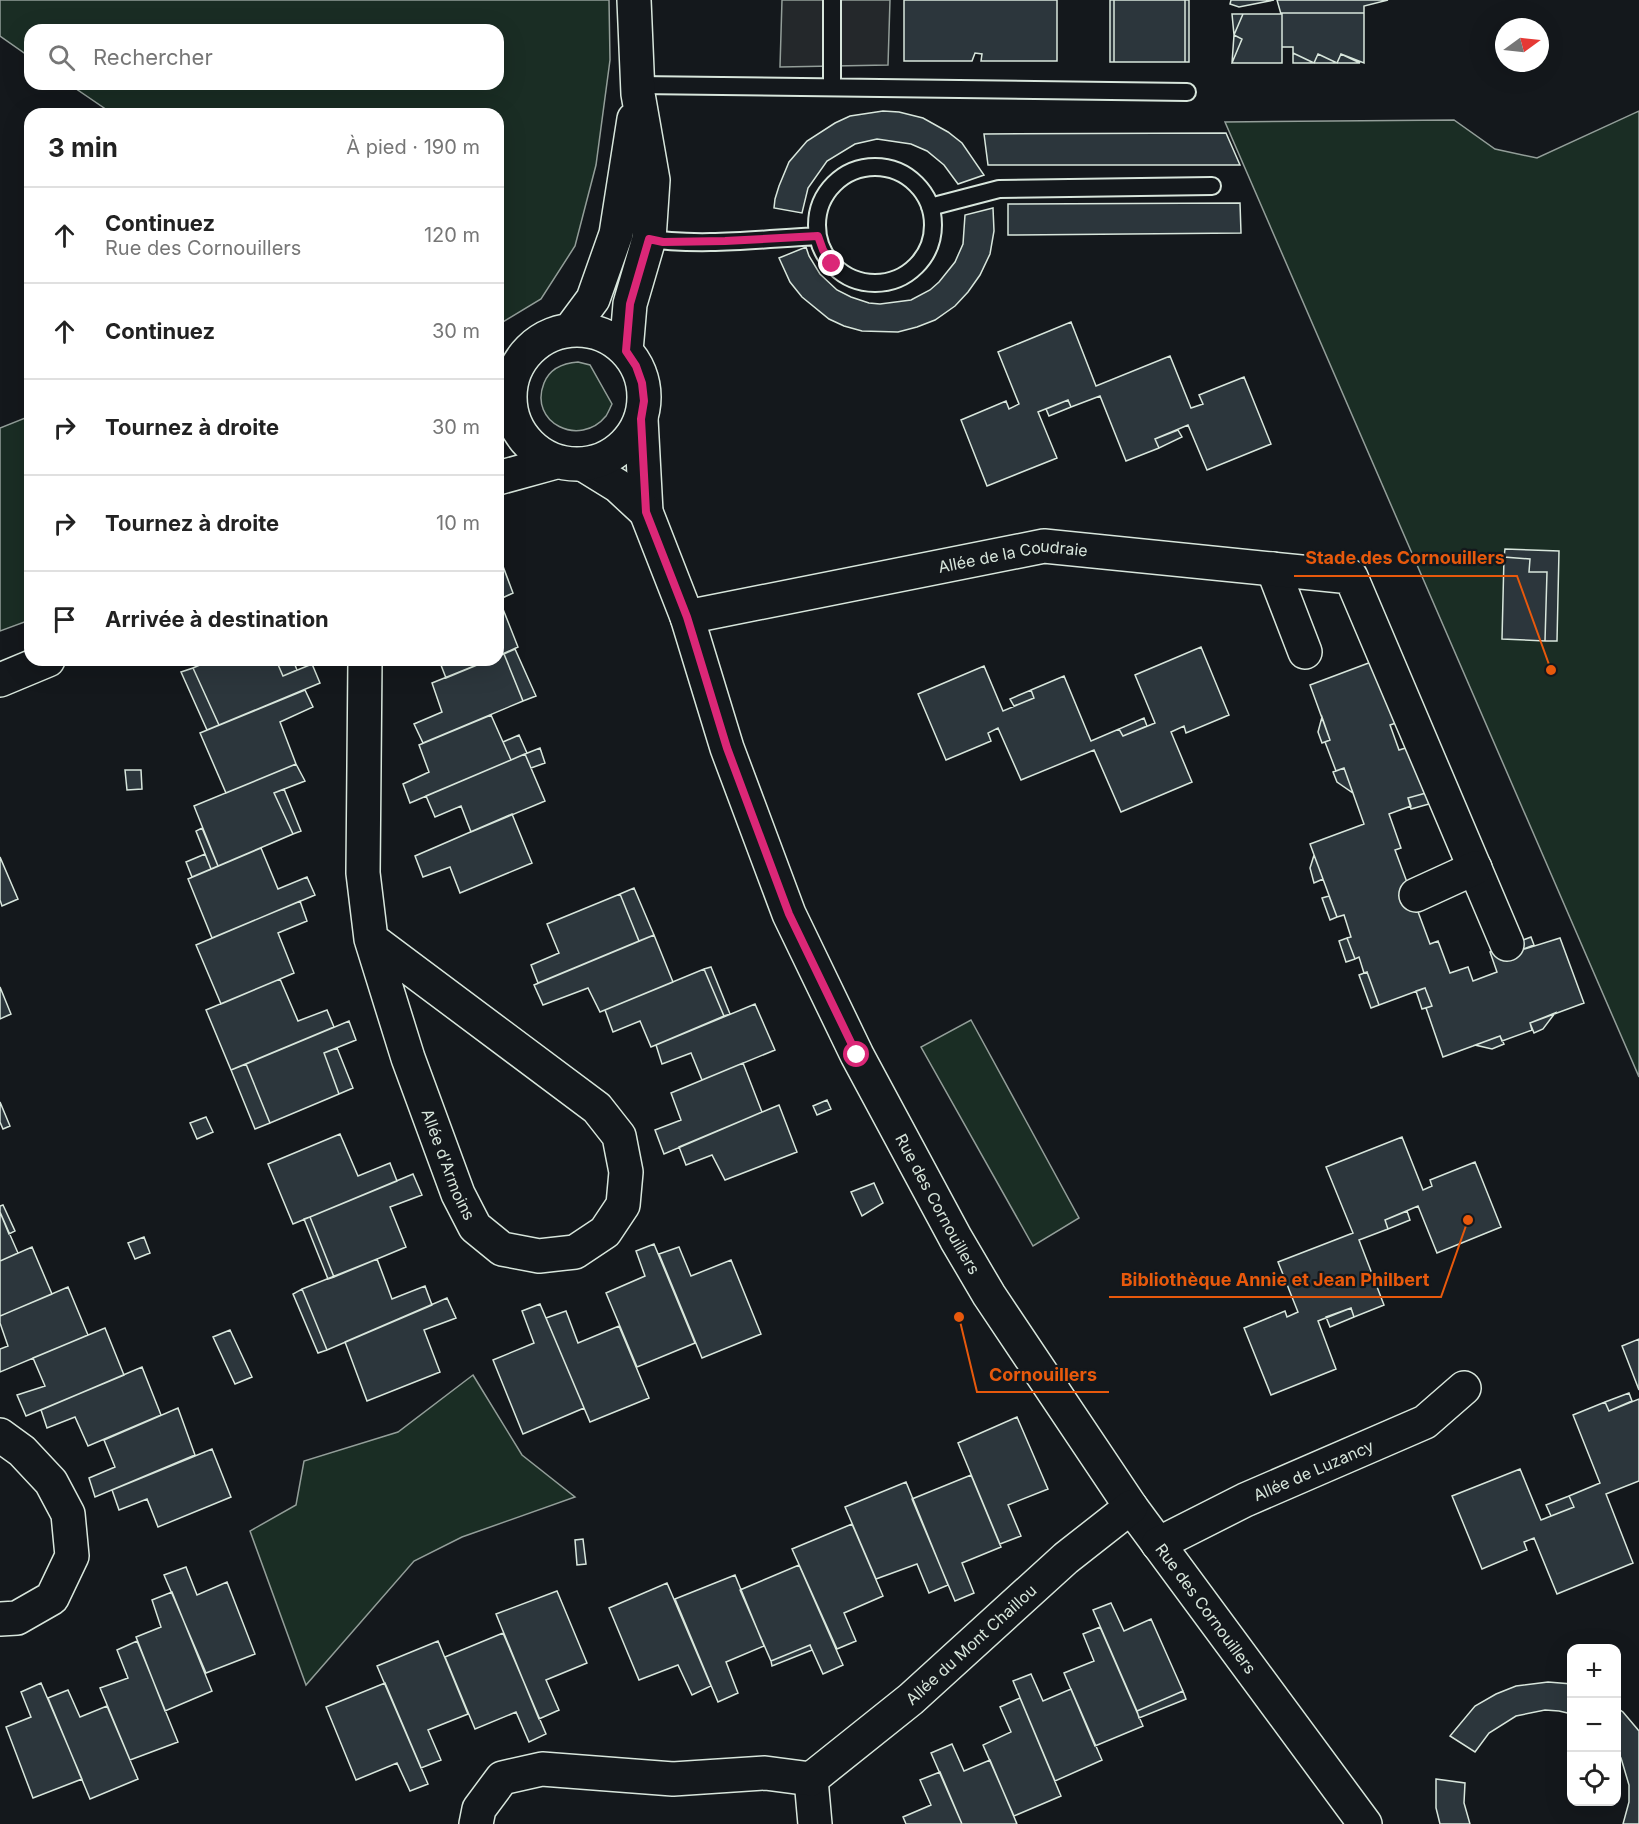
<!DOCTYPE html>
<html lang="fr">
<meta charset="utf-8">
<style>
:root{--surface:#fff;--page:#f6f6f6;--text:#222;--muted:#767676;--line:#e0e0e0}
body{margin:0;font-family:Inter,sans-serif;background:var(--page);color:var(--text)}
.controls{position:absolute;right:18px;bottom:18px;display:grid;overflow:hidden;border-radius:12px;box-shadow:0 6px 24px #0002}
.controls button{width:54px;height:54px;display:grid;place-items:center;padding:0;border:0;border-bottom:2px solid var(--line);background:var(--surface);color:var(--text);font:30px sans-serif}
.compass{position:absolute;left:1495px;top:18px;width:54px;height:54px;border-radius:50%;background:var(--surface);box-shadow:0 6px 24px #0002;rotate:75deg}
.stop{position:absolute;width:18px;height:18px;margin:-14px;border:4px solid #db2777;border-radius:50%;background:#fff}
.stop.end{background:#db2777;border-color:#fff;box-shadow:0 2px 6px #0008}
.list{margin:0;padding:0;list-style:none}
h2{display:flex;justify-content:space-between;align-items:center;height:78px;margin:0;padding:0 24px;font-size:26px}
h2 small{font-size:20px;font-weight:400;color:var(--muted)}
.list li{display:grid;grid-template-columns:39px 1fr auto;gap:18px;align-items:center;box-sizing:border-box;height:96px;padding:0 24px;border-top:2px solid var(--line)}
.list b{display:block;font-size:22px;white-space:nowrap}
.list p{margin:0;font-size:20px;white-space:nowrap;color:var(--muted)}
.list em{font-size:20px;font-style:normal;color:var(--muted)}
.icon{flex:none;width:33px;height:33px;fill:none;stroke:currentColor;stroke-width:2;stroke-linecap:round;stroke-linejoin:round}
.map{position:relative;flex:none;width:1639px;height:1824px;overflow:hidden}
.search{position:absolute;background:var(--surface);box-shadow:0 6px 24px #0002;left:24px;top:24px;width:480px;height:66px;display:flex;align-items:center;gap:15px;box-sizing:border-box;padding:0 21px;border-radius:18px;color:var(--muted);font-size:22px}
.panel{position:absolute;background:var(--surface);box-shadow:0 6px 24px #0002;left:24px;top:108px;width:480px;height:558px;border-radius:18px}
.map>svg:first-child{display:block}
.green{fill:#1a2d24;stroke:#939e99;stroke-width:1.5}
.parking{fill:#24282b;stroke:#939e99;stroke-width:1.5}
.building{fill:#2c363c;stroke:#d8e6dc;stroke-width:1.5}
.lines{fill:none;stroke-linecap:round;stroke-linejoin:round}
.lane-casing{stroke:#d8e6dc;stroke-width:20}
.street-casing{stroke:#d8e6dc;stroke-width:36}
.secondary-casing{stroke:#d8e6dc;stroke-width:36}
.lane{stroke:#14181c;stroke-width:16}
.street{stroke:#14181c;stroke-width:33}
.secondary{stroke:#14181c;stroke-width:33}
.route{stroke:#db2777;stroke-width:8}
.labels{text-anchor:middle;stroke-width:4.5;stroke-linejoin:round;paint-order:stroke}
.street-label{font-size:16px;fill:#d8e6dc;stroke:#14181c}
.leader{fill:none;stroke:#e8590c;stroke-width:2}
.callout-dot{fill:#e8590c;stroke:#14181c;stroke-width:2}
.callout-label{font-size:18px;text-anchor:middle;font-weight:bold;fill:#e8590c;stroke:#14181c;stroke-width:4.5;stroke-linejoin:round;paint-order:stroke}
</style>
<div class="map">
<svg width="1639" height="1824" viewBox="0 0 1639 1824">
<rect width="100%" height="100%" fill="#14181c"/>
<path class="green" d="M 0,0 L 609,0 L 610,60 L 596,165 L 575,246 L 541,299 L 498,325 L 498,114 L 113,114 L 69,84 L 498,84 L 498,30 L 30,30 L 30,57 L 0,36 Z
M 1639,111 L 1639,1077 L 1225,122 L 1454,120 L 1495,149 L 1537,158 Z
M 578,362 L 590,365 L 612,404 C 610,408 608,413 606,416 C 580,448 528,423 544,383 C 550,368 564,363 578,362 Z
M 30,416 L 30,620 L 0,631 L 0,428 Z
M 971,1020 L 1079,1218 L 1033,1246 L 921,1047 Z
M 473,1375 L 522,1455 L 575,1497 L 462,1537 L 414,1561 L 306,1685 L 250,1531 L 296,1505 L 304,1461 L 398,1432 Z"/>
<path class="parking" d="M 782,0 L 890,0 L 888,65 L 780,67 Z"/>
<path class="building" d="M 904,0 L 1057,0 L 1057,61 L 981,61 L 982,54 L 975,53 L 972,61 L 904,61 Z
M 1110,0 L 1114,0 L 1114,62 L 1110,62 Z
M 1114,0 L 1185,0 L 1185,62 L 1114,62 Z
M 1185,0 L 1189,0 L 1189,62 L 1185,62 Z
M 1231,0 L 1274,0 L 1239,7 L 1230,4 Z
M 1277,0 L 1388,0 L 1364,6 L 1364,13 L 1282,13 L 1282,63 L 1232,63 L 1242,39 L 1234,35 L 1243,14 L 1281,14 Z
M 1282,13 L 1364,13 L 1364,63 L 1341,54 L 1337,63 L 1318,54 L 1314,63 L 1293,53 L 1293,47 L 1282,47 Z
M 1232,14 L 1243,14 L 1234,35 Z
M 1234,35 L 1242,39 L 1232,63 Z
M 1293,53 L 1314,63 L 1293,63 Z
M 1318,54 L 1337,63 L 1314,63 Z
M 1341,54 L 1360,63 L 1337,63 Z
M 883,111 L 899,112 L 923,118 L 948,132 L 962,143 L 984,175 L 958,184 L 944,165 L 927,151 L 911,144 L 877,139 L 855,144 L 827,161 L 808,188 L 802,213 L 774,208 L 775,199 L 779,186 L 789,162 L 807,141 L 835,123 L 850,116 Z
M 1226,133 L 1240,165 L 988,165 L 984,134 Z
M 1240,203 L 1241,233 L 1008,235 L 1008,204 Z
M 993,208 L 994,231 L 990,254 L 980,275 L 968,292 L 955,306 L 935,320 L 917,327 L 898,332 L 862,331 L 844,326 L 829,319 L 802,297 L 790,282 L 779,258 L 806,247 L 809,256 L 820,274 L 837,290 L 851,297 L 869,303 L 880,304 L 911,300 L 930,290 L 939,282 L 955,262 L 963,244 L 965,215 Z
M 1071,322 L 1096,386 L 1170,356 L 1191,408 L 1203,404 L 1199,395 L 1244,377 L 1271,444 L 1207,470 L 1188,425 L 1155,439 L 1159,448 L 1126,461 L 1100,396 L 1071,407 L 1068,400 L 1038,412 L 1057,458 L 987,486 L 961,420 L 1006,401 L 1009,409 L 1019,404 L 998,352 Z
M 1068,400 L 1071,407 L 1049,416 L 1046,409 Z
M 1178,430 L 1182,437 L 1159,448 L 1155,439 Z
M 1505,549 L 1559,551 L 1557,641 L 1545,641 L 1547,572 L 1529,572 L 1530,559 L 1504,557 Z
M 498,553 L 513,593 L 498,600 Z
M 1504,557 L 1530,559 L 1529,572 L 1547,572 L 1545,641 L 1502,639 Z
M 499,599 L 518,647 L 498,656 L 498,600 Z
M 1201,647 L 1229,715 L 1186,733 L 1184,726 L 1171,732 L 1192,782 L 1121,812 L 1094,750 L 1021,780 L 998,728 L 988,733 L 991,741 L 946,760 L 918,694 L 984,666 L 1003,711 L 1034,698 L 1031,690 L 1064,676 L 1091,741 L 1119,729 L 1123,736 L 1155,723 L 1135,675 Z
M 515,649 L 536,696 L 523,701 L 504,654 Z
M 504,654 L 523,701 L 423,743 L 414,724 L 442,712 L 432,683 L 489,660 L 498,660 L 498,656 Z
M 211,660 L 276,660 L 283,676 L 312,664 L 320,683 L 219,725 L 193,668 Z
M 276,660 L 293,660 L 297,670 L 283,676 Z
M 439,660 L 489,660 L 446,678 Z
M 1374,661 L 1408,719 L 1390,725 L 1399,750 L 1409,747 L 1426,793 L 1408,798 L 1411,806 L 1389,814 L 1401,848 L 1395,850 L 1430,944 L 1438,941 L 1450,973 L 1468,967 L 1473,981 L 1497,972 L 1490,952 L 1512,944 L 1515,952 L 1560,938 L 1584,1003 L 1530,1023 L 1532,1030 L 1502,1041 L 1500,1036 L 1443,1057 L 1426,1008 L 1432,1006 L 1425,988 L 1379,1005 L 1367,972 L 1364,973 L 1359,957 L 1355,959 L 1347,938 L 1351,937 L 1344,915 L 1337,917 L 1310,844 L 1364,824 L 1344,768 L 1336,771 L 1325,742 L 1330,740 L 1310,685 Z
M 193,668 L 219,725 L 207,730 L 181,672 Z
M 305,690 L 313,707 L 280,722 L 296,764 L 226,793 L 200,733 Z
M 1031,690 L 1034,698 L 1014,706 L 1010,699 Z
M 491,715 L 511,760 L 410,803 L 403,784 L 429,772 L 419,745 Z
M 1322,717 L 1330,740 L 1322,743 L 1318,732 Z
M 1144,718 L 1147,726 L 1123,736 L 1119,729 Z
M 519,735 L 527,753 L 511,760 L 503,742 Z
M 540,748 L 545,763 L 531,768 L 525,754 Z
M 525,754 L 545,801 L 471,832 L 461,806 L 435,817 L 426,796 Z
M 296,764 L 305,781 L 274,793 L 293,834 L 218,866 L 194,806 Z
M 1344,768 L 1353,793 L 1337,782 L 1333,772 Z
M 125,770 L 141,770 L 142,789 L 127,790 Z
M 284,789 L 301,831 L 293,834 L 274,793 Z
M 1426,793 L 1429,804 L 1411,809 L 1408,798 Z
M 512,814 L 532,863 L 460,893 L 450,867 L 423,877 L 415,856 Z
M 202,828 L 218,866 L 211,869 L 196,831 Z
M 261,848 L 278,889 L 307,877 L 315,895 L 212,938 L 188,879 Z
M 205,854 L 211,869 L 192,877 L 186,862 Z
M 1314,855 L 1323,879 L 1314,883 L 1310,868 Z
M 0,857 L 18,899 L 2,906 L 0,900 Z
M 634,888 L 654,935 L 639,941 L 620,894 Z
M 620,894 L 639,941 L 538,983 L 531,965 L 559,953 L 547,924 Z
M 1329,896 L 1337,917 L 1330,920 L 1322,898 Z
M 300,901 L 307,921 L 278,933 L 294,973 L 221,1004 L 196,945 Z
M 654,935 L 673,982 L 600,1012 L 588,988 L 543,1005 L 534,985 Z
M 1531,937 L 1534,945 L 1515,952 L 1512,944 Z
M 1347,938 L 1355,959 L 1346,962 L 1339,941 Z
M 711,967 L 730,1014 L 724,1016 L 704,969 Z
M 704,969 L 724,1016 L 651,1047 L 640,1021 L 613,1032 L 605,1010 Z
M 1367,972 L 1379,1005 L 1371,1008 L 1359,975 Z
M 280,979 L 298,1021 L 327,1010 L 334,1027 L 231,1070 L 206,1010 Z
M 0,987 L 11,1014 L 0,1019 Z
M 1425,988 L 1432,1006 L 1422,1009 L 1416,991 Z
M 755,1004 L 775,1050 L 702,1080 L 691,1053 L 662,1064 L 656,1045 Z
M 1555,1013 L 1543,1029 L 1534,1033 L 1530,1023 Z
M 349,1021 L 356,1040 L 324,1053 L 339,1094 L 270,1123 L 246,1064 Z
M 1500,1036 L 1504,1044 L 1492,1049 L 1475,1045 Z
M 337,1048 L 353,1088 L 339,1094 L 324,1053 Z
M 743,1063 L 762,1112 L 664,1154 L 655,1130 L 681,1120 L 671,1093 Z
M 246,1064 L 270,1123 L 255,1129 L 231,1070 Z
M 827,1100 L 831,1109 L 817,1115 L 813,1106 Z
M 0,1102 L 10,1126 L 3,1129 L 0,1122 Z
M 779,1105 L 797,1152 L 725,1180 L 712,1155 L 686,1165 L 679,1147 Z
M 206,1117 L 213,1132 L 197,1139 L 190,1123 Z
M 340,1134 L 358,1176 L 390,1163 L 397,1181 L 293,1224 L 268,1164 Z
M 1402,1137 L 1423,1190 L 1432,1186 L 1430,1180 L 1475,1162 L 1501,1227 L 1437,1253 L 1418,1206 L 1385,1220 L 1388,1229 L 1359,1240 L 1384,1305 L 1354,1317 L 1351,1308 L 1318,1321 L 1336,1369 L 1271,1395 L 1244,1328 L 1285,1311 L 1287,1317 L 1298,1312 L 1278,1262 L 1353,1233 L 1326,1167 Z
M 413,1174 L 422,1195 L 390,1207 L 406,1247 L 334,1277 L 310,1217 Z
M 874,1183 L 883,1203 L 862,1216 L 851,1192 Z
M 3,1205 L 15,1231 L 9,1234 L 0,1212 L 0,1206 Z
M 1407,1211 L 1410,1220 L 1388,1229 L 1385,1220 Z
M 0,1212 L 18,1253 L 0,1261 Z
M 310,1217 L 334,1277 L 328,1279 L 304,1219 Z
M 144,1237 L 150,1253 L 135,1259 L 128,1243 Z
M 654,1244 L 695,1343 L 637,1367 L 606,1293 L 645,1276 L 636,1251 Z
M 32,1247 L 52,1294 L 0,1316 L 0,1261 Z
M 679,1247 L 691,1276 L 731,1260 L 761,1334 L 702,1358 L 659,1254 Z
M 377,1259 L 392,1299 L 425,1286 L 432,1305 L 327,1350 L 302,1289 Z
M 68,1287 L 88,1335 L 0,1372 L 0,1349 L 8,1346 L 0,1323 L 0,1316 Z
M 302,1289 L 327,1350 L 318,1353 L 293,1294 Z
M 447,1298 L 456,1318 L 424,1330 L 440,1372 L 367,1401 L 345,1342 Z
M 540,1304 L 584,1408 L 523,1434 L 493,1360 L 534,1343 L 522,1311 Z
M 1351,1308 L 1354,1317 L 1330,1327 L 1326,1317 Z
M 566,1311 L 578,1343 L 619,1326 L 649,1398 L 590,1422 L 546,1318 Z
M 105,1328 L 124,1375 L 26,1416 L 17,1395 L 45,1386 L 33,1358 Z
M 230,1330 L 252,1377 L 235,1384 L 213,1337 Z
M 1639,1339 L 1639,1390 L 1622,1346 Z
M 142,1367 L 161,1415 L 88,1446 L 75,1417 L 47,1428 L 41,1410 Z
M 1629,1393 L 1632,1401 L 1609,1411 L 1605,1402 Z
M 1639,1399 L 1639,1481 L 1606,1494 L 1633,1563 L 1557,1594 L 1534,1538 L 1524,1542 L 1527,1550 L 1482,1569 L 1452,1496 L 1520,1469 L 1541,1520 L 1574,1507 L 1569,1496 L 1600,1483 L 1573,1415 L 1605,1402 L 1609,1411 Z
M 178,1408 L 195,1455 L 95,1497 L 89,1478 L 115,1467 L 104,1440 Z
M 1017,1417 L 1048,1489 L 1008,1505 L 1021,1536 L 1000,1544 L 958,1443 Z
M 212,1449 L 231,1497 L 158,1527 L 147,1499 L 119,1510 L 112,1490 Z
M 971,1475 L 1001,1547 L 962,1563 L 974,1593 L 955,1601 L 912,1499 Z
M 906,1482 L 948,1585 L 929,1593 L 917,1564 L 876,1579 L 845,1507 Z
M 1569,1496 L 1574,1507 L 1551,1516 L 1546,1505 Z
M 852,1524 L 883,1596 L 844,1613 L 856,1641 L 837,1649 L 792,1549 Z
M 583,1539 L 586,1564 L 577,1565 L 575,1540 Z
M 799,1565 L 843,1665 L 823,1674 L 810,1645 L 771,1661 L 740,1590 Z
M 186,1567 L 197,1595 L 227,1582 L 255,1654 L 206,1673 L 164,1575 Z
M 735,1575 L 764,1646 L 726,1662 L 738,1693 L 718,1702 L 675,1599 Z
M 667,1583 L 711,1686 L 692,1695 L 678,1665 L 639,1680 L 609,1608 Z
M 557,1591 L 587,1663 L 546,1680 L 559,1710 L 539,1719 L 496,1614 Z
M 172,1592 L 212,1691 L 165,1711 L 136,1637 L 161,1627 L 152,1600 Z
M 1111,1603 L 1124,1631 L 1151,1619 L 1183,1691 L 1137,1711 L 1093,1610 Z
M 1100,1627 L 1143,1726 L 1095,1746 L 1064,1673 L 1094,1661 L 1083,1634 Z
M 503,1633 L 546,1734 L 529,1742 L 516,1712 L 475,1729 L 445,1657 Z
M 137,1641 L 178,1742 L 130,1760 L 100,1688 L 128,1678 L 117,1650 Z
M 438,1641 L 468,1714 L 428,1730 L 441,1760 L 421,1768 L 377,1666 Z
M 810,1645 L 812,1650 L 772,1666 L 771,1661 Z
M 1031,1674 L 1043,1701 L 1071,1689 L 1102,1760 L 1055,1781 L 1013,1681 Z
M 1548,1682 L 1572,1684 L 1572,1714 L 1559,1711 L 1545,1710 L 1516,1716 L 1489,1733 L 1475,1752 L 1450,1736 L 1475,1706 L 1496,1694 L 1516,1686 Z
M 41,1683 L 82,1779 L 33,1798 L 6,1727 L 31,1717 L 21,1692 Z
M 385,1683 L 428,1784 L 410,1791 L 397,1763 L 356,1780 L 326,1707 Z
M 68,1690 L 80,1717 L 107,1706 L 138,1779 L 90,1799 L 48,1698 Z
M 1183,1691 L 1186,1699 L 1139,1718 L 1137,1711 Z
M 1020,1698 L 1061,1796 L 1014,1816 L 983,1745 L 1011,1732 L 1000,1707 Z
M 1616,1707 L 1623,1712 L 1639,1731 L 1639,1824 L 1623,1824 L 1629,1802 L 1629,1785 L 1621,1758 L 1616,1749 Z
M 952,1744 L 964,1771 L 990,1760 L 1017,1824 L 962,1824 L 931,1753 Z
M 940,1772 L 962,1824 L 906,1824 L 903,1817 L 931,1805 L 920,1780 Z
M 1436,1779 L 1465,1783 L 1464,1803 L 1470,1824 L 1440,1824 L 1436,1808 Z"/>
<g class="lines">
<defs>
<path id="lane" d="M 638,85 L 1187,92
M 832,87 L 832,0
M817 225a58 58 0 1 1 116 0a58 58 0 1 1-116 0Z
M 930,207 L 999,189 L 1212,186
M 643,238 C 700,247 760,239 818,236"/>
<g id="street">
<path id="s1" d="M 641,419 L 646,512 L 687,617 L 727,748 L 789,914 L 857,1055 L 956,1239 L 989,1295 L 1131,1507 L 1365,1824"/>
<path d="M 584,465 L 618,486 L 646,512"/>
<path d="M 1273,569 L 1305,652"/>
<path id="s2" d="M 687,617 L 1044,546 L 1351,577 L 1507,944"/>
<path id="s3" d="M 365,660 L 363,873 L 371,939 L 408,1058 L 458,1194 L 475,1227 L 502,1249 L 539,1256 L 575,1252 L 605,1232 L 623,1205 L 626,1172 L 619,1136 L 597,1108 L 371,939"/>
<path d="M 1416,895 L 1475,868"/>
<path d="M 0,1435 L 22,1451 L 51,1482 L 68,1514 L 72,1556 L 52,1598 L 17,1618 L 0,1619"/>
<path id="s4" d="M 1158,1544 L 1245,1500 L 1425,1422 L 1464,1388"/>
<path d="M 811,1779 L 815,1824"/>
<path id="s5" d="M 476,1824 L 479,1809 L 502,1778 L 542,1769 L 673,1779 L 765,1773 L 811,1779 L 911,1699 L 1066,1558 L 1131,1507"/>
</g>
<path id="secondary" d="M510 397a67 67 0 1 1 134 0a67 67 0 1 1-134 0Z
M 570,330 L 593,299 L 616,234 L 634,119
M 626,351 L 630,304 L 649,239 L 653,180 L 638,94 L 634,0
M 498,478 L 556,462
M 0,680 L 48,660"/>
</defs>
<use href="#lane" class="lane-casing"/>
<use href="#street" class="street-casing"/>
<use href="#secondary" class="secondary-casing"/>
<use href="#lane" class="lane"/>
<use href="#street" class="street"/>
<use href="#secondary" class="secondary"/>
</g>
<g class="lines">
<path class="route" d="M 832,264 L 823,250 L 818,236 L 725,241 L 663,242 L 649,239 L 630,304 L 626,351 L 636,366 L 642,383 L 644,401 L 641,419 L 646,512 L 687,617 L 727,748 L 789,914 L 857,1055"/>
</g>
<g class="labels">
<g class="street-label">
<text dy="6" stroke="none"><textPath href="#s2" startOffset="332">Allée de la Coudraie</textPath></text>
<text dy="6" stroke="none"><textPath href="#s3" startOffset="518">Allée d'Armoins</textPath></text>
<text dy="6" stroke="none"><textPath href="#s1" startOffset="846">Rue des Cornouillers</textPath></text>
<text dy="6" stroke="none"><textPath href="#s4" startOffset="172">Allée de Luzancy</textPath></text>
<text dy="6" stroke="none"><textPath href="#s1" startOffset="1332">Rue des Cornouillers</textPath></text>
<text dy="6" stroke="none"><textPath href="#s5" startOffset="574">Allée du Mont Chaillou</textPath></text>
</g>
</g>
<path class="leader" d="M1551 670L1517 576H1294M1468 1220L1441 1297H1109M959 1317L977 1392H1109"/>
<g class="callout-dot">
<circle cx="1551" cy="670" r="6"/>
<circle cx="1468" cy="1220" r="6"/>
<circle cx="959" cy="1317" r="6"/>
</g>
<g class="callout-label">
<text x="1405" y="564">Stade des Cornouillers</text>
<text x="1275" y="1286">Bibliothèque Annie et Jean Philbert</text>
<text x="1043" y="1381">Cornouillers</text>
</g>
</svg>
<div class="controls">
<button>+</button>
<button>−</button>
<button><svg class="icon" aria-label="locate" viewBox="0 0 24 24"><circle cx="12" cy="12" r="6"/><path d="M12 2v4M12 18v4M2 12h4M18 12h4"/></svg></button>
</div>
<svg class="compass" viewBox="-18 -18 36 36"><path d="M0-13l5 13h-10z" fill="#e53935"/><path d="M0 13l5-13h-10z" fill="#767676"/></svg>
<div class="stop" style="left:857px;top:1055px"></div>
<div class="stop end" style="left:832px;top:264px"></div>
<div class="search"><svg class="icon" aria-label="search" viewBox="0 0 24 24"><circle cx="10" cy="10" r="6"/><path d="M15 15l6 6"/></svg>Rechercher</div>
<section class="panel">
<h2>3 min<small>À pied · 190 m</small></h2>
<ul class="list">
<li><svg class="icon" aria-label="ahead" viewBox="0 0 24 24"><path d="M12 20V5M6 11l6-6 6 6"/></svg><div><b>Continuez</b><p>Rue des Cornouillers</p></div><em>120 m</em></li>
<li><svg class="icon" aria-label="ahead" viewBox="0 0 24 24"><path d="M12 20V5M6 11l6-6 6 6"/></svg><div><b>Continuez</b></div><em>30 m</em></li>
<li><svg class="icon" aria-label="right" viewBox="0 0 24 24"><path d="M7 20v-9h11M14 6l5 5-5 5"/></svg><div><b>Tournez à droite</b></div><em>30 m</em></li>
<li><svg class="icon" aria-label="right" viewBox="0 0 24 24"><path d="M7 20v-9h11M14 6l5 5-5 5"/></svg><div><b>Tournez à droite</b></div><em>10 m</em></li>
<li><svg class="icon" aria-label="arrive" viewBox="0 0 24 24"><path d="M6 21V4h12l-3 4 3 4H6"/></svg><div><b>Arrivée à destination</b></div></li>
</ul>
</section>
</div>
